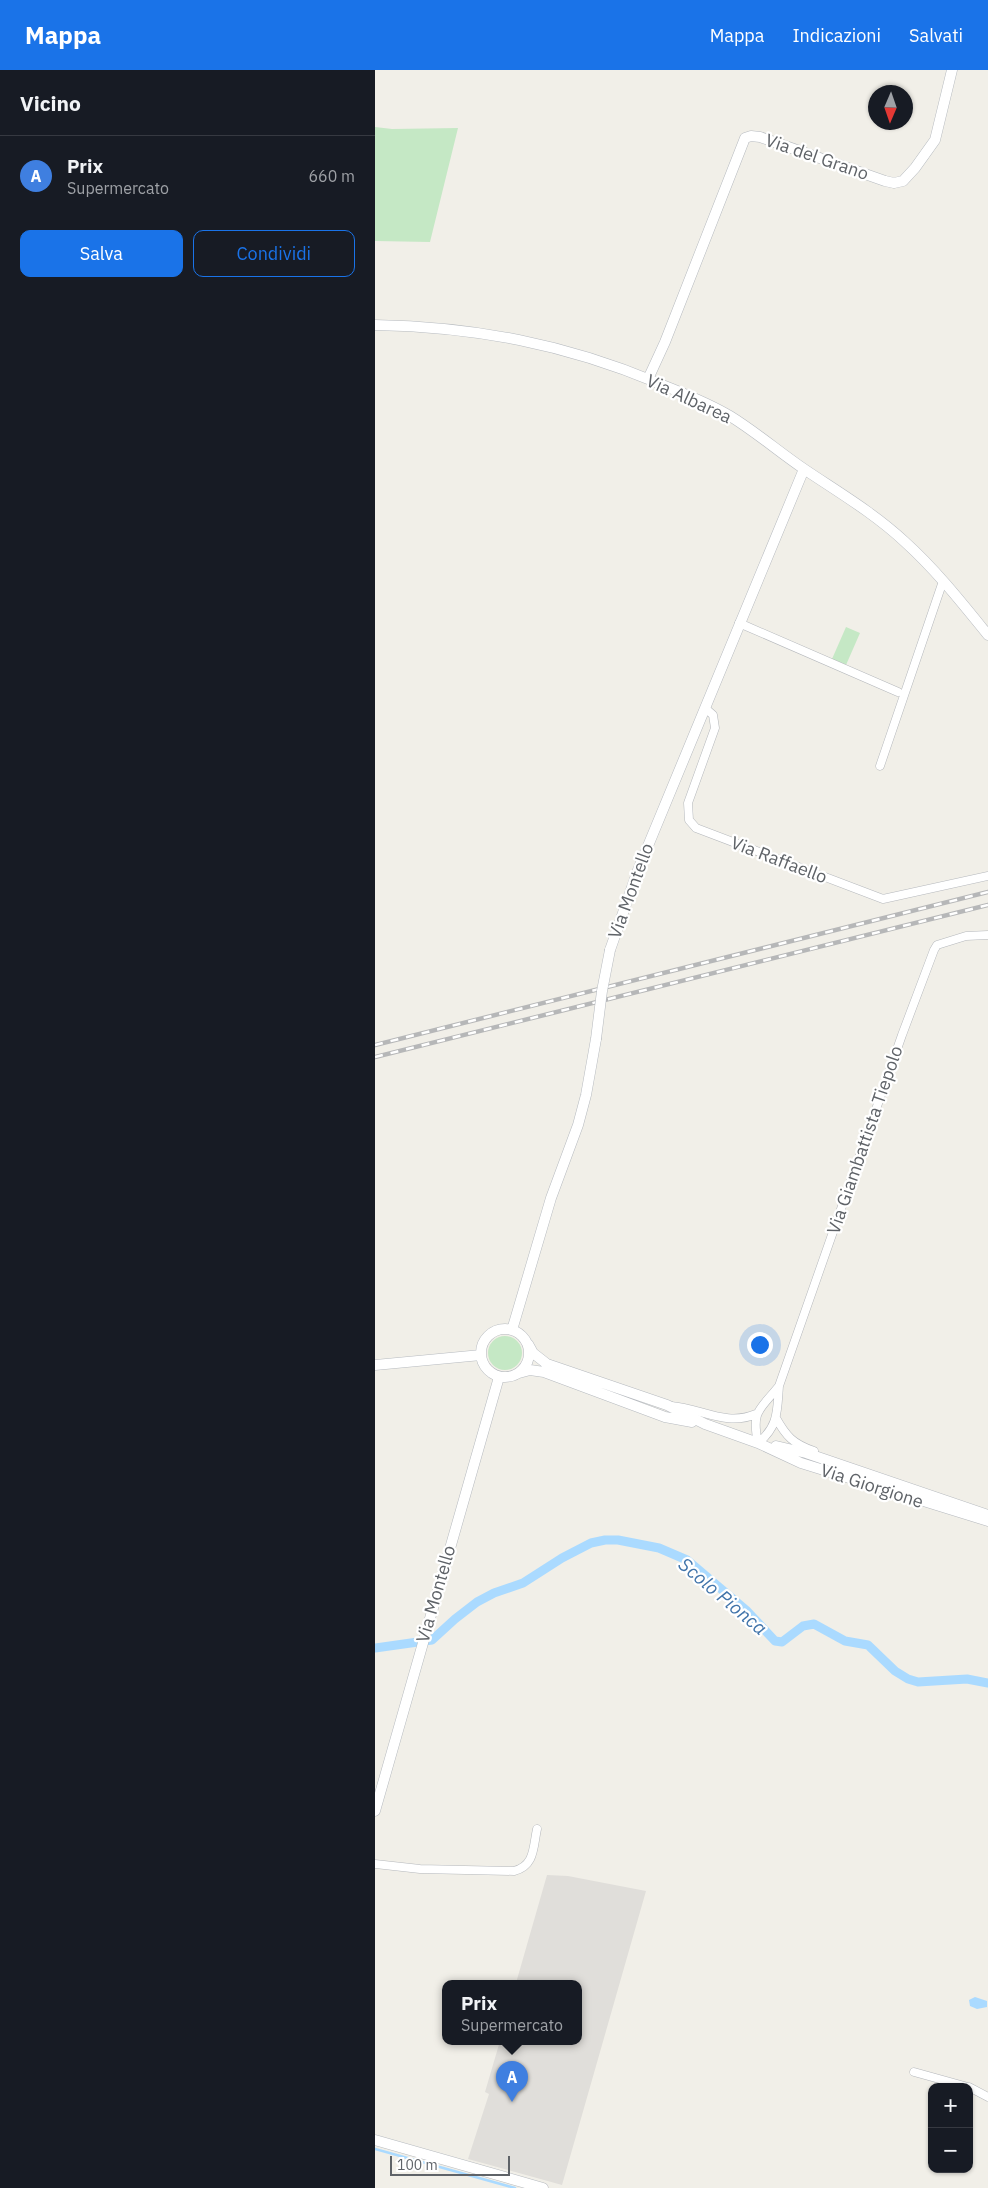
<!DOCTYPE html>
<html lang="it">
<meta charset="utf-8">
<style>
:root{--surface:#171b24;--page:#20242c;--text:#f1f3f6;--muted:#9ea1a6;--line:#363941;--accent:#1a73e8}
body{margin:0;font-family:"IBM Plex Sans",sans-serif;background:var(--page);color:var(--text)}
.controls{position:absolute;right:15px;bottom:15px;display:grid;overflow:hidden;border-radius:10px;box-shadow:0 1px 4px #0004}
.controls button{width:45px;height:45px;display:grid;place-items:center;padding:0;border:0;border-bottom:1px solid var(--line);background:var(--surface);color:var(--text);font:25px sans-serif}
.compass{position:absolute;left:493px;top:15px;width:45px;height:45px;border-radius:50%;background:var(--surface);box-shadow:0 1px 4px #0004;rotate:182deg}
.scale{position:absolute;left:15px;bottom:12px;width:120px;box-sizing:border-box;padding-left:5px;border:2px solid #5f6368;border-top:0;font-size:14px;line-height:18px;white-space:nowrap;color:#5f6368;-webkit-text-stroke:4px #fff;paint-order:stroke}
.you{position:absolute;left:384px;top:1274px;width:18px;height:18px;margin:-12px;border:4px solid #fff;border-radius:50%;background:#1a73e8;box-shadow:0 0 0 8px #1a73e833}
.badge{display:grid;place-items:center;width:32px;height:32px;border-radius:50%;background:var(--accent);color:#fff;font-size:16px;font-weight:700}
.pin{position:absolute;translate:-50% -41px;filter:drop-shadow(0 1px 2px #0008)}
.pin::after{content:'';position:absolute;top:26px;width:18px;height:15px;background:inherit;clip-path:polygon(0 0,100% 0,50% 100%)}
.popup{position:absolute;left:67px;top:1910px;width:140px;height:65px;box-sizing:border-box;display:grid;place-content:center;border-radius:10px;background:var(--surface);filter:drop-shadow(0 1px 4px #0005);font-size:16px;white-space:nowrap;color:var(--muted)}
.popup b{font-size:19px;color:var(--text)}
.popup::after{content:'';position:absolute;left:50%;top:100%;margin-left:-10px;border:10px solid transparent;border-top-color:var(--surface)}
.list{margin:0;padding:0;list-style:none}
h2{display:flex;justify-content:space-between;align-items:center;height:65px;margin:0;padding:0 20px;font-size:21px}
h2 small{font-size:16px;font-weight:400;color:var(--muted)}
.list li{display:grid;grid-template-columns:32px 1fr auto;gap:15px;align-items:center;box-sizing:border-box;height:80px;padding:0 20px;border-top:1px solid var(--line)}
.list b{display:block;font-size:19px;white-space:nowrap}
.list p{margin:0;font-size:16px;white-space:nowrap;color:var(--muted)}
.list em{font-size:16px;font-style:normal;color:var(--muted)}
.actions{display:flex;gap:10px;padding:15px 20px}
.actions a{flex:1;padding:11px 0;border:1px solid var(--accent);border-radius:10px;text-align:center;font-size:18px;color:var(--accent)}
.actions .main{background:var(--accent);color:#fff}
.map{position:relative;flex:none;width:613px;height:2118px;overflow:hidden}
header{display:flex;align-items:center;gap:30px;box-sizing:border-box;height:70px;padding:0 25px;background:var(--accent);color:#fff}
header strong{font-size:24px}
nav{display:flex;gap:28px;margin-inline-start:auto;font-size:18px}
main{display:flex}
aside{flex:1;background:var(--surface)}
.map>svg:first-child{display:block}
.industrial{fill:#e0deda}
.green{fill:#c5e8c5}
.water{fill:#aadaff}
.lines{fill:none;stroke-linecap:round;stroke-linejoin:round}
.stream{stroke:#aadaff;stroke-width:2.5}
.canal{stroke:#aadaff;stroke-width:9}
.street-casing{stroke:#b5b8bc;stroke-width:9}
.secondary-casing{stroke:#b6babf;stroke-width:11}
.street{stroke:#fff;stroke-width:8}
.secondary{stroke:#fff;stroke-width:10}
.rail-casing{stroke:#b6b7b8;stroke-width:4.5}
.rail{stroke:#fff;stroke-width:2.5;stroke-dasharray:8;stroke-linecap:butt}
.secondary-bridge-casing{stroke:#b6babf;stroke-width:11;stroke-linecap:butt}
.secondary-bridge{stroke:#fff;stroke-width:10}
.labels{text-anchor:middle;stroke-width:4.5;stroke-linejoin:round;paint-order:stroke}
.street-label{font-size:18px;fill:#5f6368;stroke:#fff}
.water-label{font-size:19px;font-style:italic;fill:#4174aa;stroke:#fff}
</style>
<header>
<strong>Mappa</strong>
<nav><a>Mappa</a><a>Indicazioni</a><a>Salvati</a></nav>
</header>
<main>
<aside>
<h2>Vicino<small></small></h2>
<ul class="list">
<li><span class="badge" style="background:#3f7fe0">A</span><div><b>Prix</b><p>Supermercato</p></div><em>660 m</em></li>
</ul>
<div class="actions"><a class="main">Salva</a><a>Condividi</a></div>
</aside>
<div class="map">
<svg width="613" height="2118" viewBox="0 0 613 2118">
<rect width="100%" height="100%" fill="#f1efe8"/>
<path class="industrial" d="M 172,1805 L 193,1806 L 271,1821 L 187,2115 L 93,2089 L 114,2024 L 110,2022 L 125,1971 L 203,1971 L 203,1913 L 141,1913 Z"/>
<path class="green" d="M 0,57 L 17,59 L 83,58 L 55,172 L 0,171 Z
M 471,557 L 485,563 L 471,595 L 457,589 Z
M113 1283a17 17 0 1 1 34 0a17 17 0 1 1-34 0Z"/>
<path class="water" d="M 600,1927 L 612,1931 L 612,1937 L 602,1939 L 595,1936 L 594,1930 Z"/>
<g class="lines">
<path class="stream" d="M 0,2079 L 140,2118"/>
<path class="canal" d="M 0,1578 L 57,1570 L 80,1549 L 102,1532 L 119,1523 L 148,1513 L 187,1488 L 216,1473 L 230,1470 L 243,1470 L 284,1478 L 312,1490 L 372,1541 L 400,1571 L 407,1572 L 428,1556 L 439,1554 L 470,1571 L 493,1575 L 520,1601 L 533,1609 L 543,1612 L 592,1609 L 613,1613"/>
<defs>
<path id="street" d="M 364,553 L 523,622
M 330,638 L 338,645 L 340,658 L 313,733 L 314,750 L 321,758 L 508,829 L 613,806
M 505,696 L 568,511
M 404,1316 C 385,1340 376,1340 383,1373 C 404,1356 402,1340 404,1316 L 527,965 L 559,880 L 562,875 L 591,866 L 613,865
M 296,1336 C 326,1338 351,1357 381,1344
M 401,1348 C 411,1366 418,1374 439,1381
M 0,1794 L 45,1799 L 139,1801 C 160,1796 158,1777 162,1759
M 539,2002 L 593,2017
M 594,2017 L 613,2027"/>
<path id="secondary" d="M 0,255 C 101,257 190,274 283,313 C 307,323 332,332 355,346 C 381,362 404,382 429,399 C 463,422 499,443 530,472 C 561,500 587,533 613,565
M 273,309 L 290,272 L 370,68 L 376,66 L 385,67 L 510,111 L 519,113 L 528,111 L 540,98 L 560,70 L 577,0
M 235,880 L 263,800 L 429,399
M106 1283a24 24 0 1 1 48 0a24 24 0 1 1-48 0Z
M 137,1260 L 176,1128 L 203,1055 L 211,1025 L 221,969
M 153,1274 L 158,1283 L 172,1294 L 292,1335 L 330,1354 L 383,1373 L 426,1393 L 613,1451
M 0,1295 L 106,1285
M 144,1303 L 155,1300 L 169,1302 L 290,1347 L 317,1352
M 401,1376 L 431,1383 L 613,1445
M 0,1741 L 124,1307
M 0,2070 L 168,2118"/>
</defs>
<use href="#street" class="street-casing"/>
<use href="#secondary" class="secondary-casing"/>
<use href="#street" class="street"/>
<use href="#secondary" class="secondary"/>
<defs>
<path id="rail" d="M 0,975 L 613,822
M 0,987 L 613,835"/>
</defs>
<use href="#rail" class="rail-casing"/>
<use href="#rail" class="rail"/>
<defs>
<path id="secondary-bridge" d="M 221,969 L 227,921 L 235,880"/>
</defs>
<use href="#secondary-bridge" class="secondary-bridge-casing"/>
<use href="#secondary-bridge" class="secondary-bridge"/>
</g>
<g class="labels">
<g class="street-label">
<text transform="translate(442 87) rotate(19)" y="6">Via del Grano</text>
<text transform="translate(314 329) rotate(25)" y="6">Via Albarea</text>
<text transform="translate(404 790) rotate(21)" y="6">Via Raffaello</text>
<text transform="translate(256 821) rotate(-70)" y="6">Via Montello</text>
<text transform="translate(490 1070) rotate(-71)" y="6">Via Giambattista Tiepolo</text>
<text transform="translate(497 1416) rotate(18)" y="6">Via Giorgione</text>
<text transform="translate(61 1524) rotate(-74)" y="6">Via Montello</text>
</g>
<g class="water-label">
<text transform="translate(348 1526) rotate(40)" y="7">Scolo Pionca</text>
</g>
</g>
</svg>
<div class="controls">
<button>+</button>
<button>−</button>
</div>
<svg class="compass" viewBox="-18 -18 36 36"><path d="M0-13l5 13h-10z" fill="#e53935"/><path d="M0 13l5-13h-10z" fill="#9ea1a6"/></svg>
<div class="scale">100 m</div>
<div class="you"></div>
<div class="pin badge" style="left:137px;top:2032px;background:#3f7fe0">A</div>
<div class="popup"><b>Prix</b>Supermercato</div>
</div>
</main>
